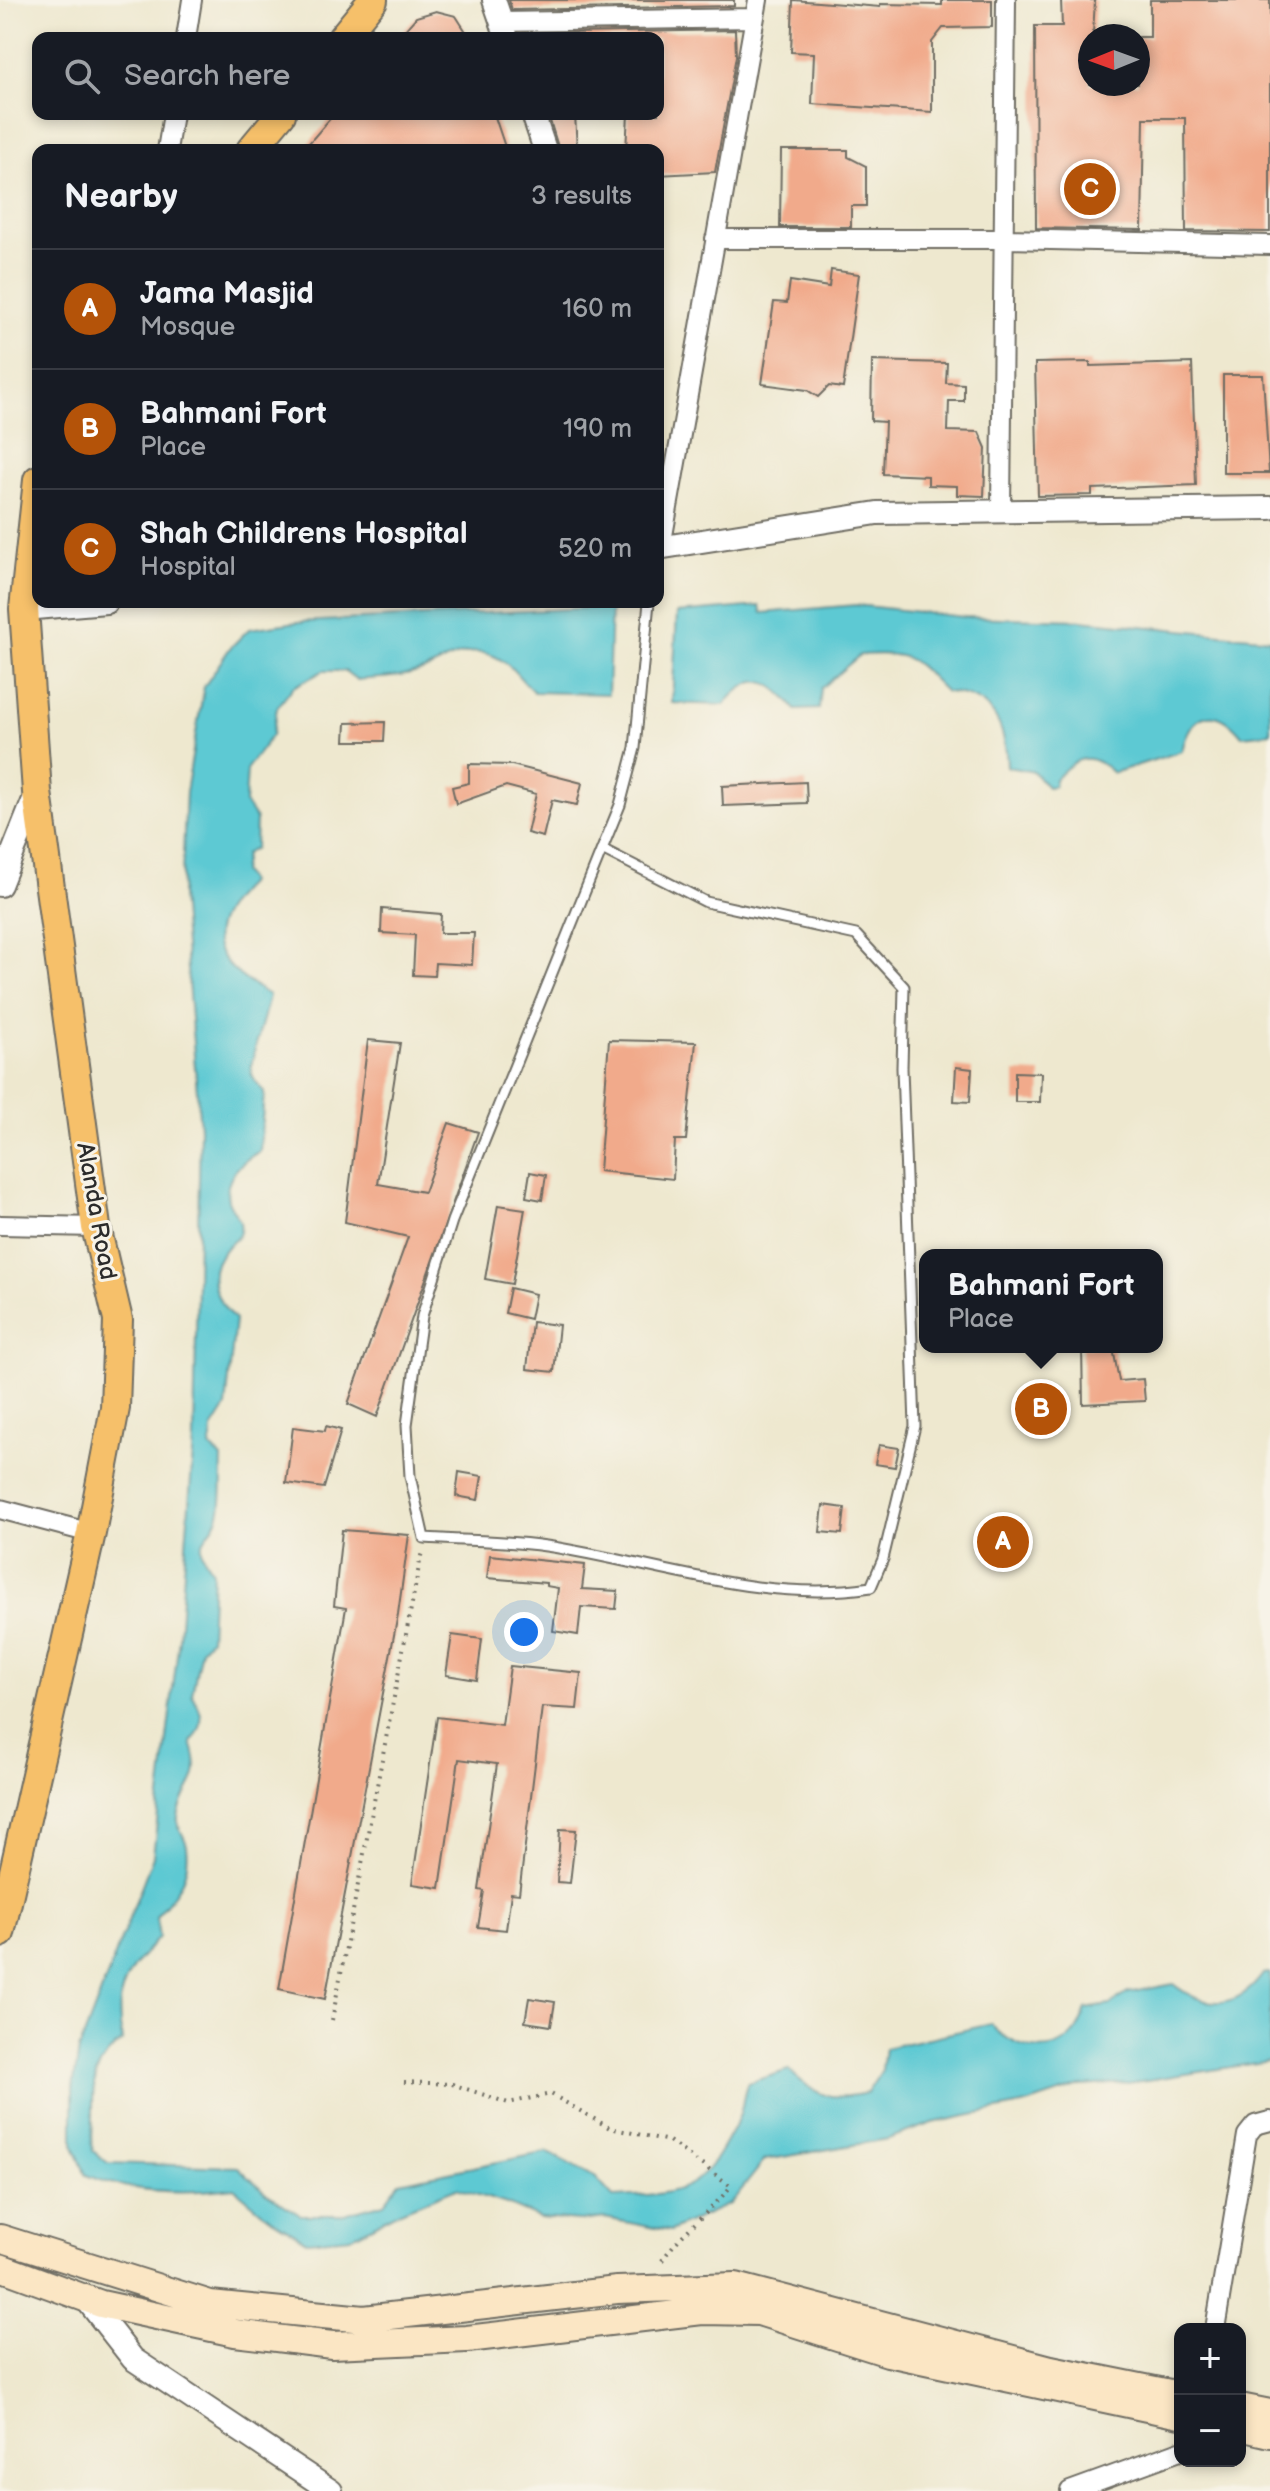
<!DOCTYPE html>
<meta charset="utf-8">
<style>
:root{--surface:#171b24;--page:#20242c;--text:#f1f3f6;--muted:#9ea1a6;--line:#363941;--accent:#b45309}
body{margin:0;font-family:"Balsamiq Sans",sans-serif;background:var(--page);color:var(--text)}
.controls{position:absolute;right:24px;bottom:24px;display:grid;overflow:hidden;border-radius:16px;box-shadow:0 4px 12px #0003}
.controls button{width:72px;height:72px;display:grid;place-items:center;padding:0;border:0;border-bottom:2px solid var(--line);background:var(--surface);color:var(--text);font:40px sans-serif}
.compass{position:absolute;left:1078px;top:24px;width:72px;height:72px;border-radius:50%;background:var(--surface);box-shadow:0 4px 12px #0003;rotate:269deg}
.you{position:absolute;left:524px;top:1632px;width:28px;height:28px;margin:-20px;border:6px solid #fff;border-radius:50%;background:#1a73e8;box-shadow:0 0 0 12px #1a73e833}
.badge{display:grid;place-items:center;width:52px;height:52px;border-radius:50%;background:var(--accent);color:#fff;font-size:26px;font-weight:700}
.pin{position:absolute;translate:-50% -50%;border:4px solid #fff;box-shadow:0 2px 8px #0006}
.popup{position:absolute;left:919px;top:1249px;width:244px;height:104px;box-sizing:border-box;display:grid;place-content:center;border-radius:16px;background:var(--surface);filter:drop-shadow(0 2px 6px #0005);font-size:26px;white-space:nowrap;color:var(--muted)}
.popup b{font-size:30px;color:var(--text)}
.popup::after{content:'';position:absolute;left:50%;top:100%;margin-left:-16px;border:16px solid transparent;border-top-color:var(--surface)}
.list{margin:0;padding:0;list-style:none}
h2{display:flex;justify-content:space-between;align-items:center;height:104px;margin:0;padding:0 32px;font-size:34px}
h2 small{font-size:26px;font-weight:400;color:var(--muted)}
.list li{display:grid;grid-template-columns:52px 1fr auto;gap:24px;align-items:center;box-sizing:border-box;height:120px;padding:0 32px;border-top:2px solid var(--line)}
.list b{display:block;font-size:30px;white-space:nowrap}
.list p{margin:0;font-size:26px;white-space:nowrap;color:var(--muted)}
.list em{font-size:26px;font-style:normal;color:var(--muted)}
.icon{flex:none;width:44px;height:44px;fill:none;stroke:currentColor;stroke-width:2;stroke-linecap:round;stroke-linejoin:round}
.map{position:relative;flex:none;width:1270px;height:2491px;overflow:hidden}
.search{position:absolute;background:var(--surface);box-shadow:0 4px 12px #0003;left:32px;top:32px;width:632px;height:88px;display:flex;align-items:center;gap:20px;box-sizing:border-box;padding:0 28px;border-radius:16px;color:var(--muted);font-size:30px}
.panel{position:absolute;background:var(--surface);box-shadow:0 4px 12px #0003;left:32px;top:144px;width:632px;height:464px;border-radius:16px}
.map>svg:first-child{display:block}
.water{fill:#5dc9d3;stroke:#447a7f;stroke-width:2}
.building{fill:#f1aa8b}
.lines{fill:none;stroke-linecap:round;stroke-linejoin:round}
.service-casing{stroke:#6f6d64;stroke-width:13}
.minor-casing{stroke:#6f6d64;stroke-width:22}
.tertiary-casing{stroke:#6f6d64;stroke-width:26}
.secondary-casing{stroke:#6f6d64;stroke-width:30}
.primary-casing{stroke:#6f6d64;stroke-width:32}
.path{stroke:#6f6d64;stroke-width:4;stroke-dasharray:2 6;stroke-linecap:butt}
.service{stroke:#fff;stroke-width:9}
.minor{stroke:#fff;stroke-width:18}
.tertiary{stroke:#fff;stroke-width:22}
.secondary{stroke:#fbe6c4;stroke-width:26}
.primary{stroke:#f6c06b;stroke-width:28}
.labels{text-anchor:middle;stroke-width:6;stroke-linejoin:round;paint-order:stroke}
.street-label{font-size:24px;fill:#2b2b2b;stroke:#f7f3e8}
</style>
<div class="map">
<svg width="1270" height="2491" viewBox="0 0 1270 2491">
<rect width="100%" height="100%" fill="#f7f3e8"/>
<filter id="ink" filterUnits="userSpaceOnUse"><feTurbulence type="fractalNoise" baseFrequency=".0125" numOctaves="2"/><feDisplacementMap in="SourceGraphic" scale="16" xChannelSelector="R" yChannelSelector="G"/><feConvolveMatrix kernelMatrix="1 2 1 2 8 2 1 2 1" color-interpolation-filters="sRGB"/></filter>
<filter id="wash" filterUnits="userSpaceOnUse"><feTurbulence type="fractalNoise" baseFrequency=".006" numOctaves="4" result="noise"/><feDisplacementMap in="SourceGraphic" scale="32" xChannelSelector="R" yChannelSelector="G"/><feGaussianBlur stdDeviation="1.8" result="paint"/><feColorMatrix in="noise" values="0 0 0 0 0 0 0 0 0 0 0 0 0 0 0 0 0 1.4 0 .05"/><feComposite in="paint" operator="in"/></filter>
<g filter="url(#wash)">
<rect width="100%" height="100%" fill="#eee8cf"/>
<path class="water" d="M 856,605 L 964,617 L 1080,620 L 1270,639 L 1270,733 L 1242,736 C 1216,704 1191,711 1182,751 L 1113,773 C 1089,750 1076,757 1055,779 L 1054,786 L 1047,787 L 1034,772 L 1007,767 C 1006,724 992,695 946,692 C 911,658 912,651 860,655 L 821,688 L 819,709 L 796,710 C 770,677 753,670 724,705 L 672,703 L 677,613 L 760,606 L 762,613 Z
M 611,607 L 608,694 L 534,692 C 519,679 511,662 491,655 C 462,644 439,668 414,673 C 396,678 376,678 357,680 L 345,671 L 323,671 L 293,687 L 277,708 L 272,735 L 247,768 L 245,803 L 256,819 L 255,848 L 245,854 L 242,872 L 249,882 C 196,933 211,962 269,995 C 266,1014 248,1063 252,1076 C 254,1081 261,1088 264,1092 L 260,1151 C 243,1160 223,1177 228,1200 C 232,1213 245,1219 239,1235 C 236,1240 229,1244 226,1248 C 203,1273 215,1299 235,1320 L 226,1407 L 212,1429 L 210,1447 L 222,1458 C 221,1475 223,1493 220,1510 C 215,1539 186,1537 213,1571 L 210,1639 L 201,1649 L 192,1694 C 203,1712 206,1725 191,1742 C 205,1785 185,1781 178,1817 C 176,1828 185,1835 187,1846 C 191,1878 174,1895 156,1917 L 159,1937 C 124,1976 114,1988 122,2041 C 93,2063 93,2080 93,2113 C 93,2127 91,2137 93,2151 L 108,2163 L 238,2167 L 266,2193 L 300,2215 L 341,2215 L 384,2203 L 400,2182 L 547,2152 L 595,2177 L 613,2197 C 691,2194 702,2190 738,2119 C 744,2107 742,2094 748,2083 L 789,2070 C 816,2097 830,2101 867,2093 L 882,2070 L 885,2048 L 991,2024 C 1010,2048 1053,2061 1075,2032 C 1080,2026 1083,2016 1086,2009 L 1110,2005 L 1128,1993 L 1173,1984 C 1206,2010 1238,2009 1263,1974 L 1270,1973 L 1270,2061 L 1128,2083 L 1080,2086 L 1027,2104 L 932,2123 L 888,2139 L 765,2160 L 730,2204 L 670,2231 L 605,2218 L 580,2221 L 539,2218 L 507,2204 L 456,2188 L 398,2212 L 351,2237 L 307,2241 L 267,2216 L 234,2188 C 185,2194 133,2194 86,2175 L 73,2144 L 73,2087 L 79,2050 L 153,1856 L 179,1638 L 194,1439 L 200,1128 L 181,896 L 186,792 L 204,687 L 230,648 L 249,629 L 297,622 Z"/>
<g id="blocks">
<path class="building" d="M 509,0 L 734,0 L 734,6 L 512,10 Z
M 793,0 L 880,7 L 880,4 L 942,5 L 942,0 L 992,0 L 992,27 L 943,28 L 932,42 L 932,112 L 812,104 L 814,53 L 791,52 Z
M 1061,0 L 1095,0 L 1090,84 L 1138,84 L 1138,37 L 1150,37 L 1150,0 L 1270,0 L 1270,232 L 1186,231 L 1185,118 L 1144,118 L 1142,230 L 1036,228 L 1035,26 L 1062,26 Z
M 436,11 L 456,16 L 470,38 L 398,38 L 416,17 Z
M 735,30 L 736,56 L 715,172 L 658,175 L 658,150 L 626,150 L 628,114 L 658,114 L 658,38 L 522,38 L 520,34 Z
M 334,114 L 494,114 L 506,150 L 303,150 Z
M 548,114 L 575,114 L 577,150 L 559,150 Z
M 781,150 L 848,150 L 848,157 L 866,166 L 866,206 L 851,206 L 851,227 L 780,227 Z
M 831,270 L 859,274 L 843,388 L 829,386 L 818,397 L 807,390 L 762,384 L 774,302 L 787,303 L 790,281 L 829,287 Z
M 872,361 L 947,363 L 946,383 L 964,384 L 964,401 L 949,401 L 948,431 L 979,432 L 986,448 L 984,496 L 957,495 L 957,486 L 928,485 L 928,476 L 883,474 L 885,422 L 871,421 Z
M 1090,362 L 1090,366 L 1192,363 L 1196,485 L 1092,489 L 1092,495 L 1038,496 L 1035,363 Z
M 1223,375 L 1263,375 L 1269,473 L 1223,473 Z
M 385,722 L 384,741 L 345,741 L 346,723 Z
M 469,764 L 512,765 L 582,783 L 577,805 L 552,800 L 543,837 L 527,833 L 536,794 L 506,786 L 456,804 L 452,787 L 469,783 Z
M 806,782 L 807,803 L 723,806 L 722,786 Z
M 382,909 L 441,914 L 440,933 L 474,933 L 472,965 L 435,963 L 434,976 L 413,975 L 415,935 L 381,933 Z
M 368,1040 L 400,1043 L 378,1184 L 424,1192 L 449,1123 L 478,1132 L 377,1417 L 348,1404 L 408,1237 L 345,1222 Z
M 609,1040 L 696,1042 L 686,1140 L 675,1140 L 673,1179 L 599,1171 Z
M 956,1067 L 972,1069 L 970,1102 L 954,1101 Z
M 1015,1072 L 1041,1073 L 1040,1102 L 1015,1102 Z
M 530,1172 L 546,1175 L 542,1200 L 526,1197 Z
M 498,1205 L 525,1209 L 512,1284 L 485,1279 Z
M 510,1288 L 535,1294 L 530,1319 L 505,1313 Z
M 532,1322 L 559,1325 L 554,1372 L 527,1369 Z
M 1082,1347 L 1113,1348 L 1119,1381 L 1143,1379 L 1145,1401 L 1083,1404 Z
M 326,1426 L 341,1430 L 324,1488 L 286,1483 L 293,1427 L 325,1431 Z
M 879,1445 L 899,1448 L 895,1467 L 875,1464 Z
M 459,1472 L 482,1476 L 478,1500 L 456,1496 Z
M 823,1505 L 845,1508 L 842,1534 L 820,1532 Z
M 342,1530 L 409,1535 L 398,1614 L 325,1999 L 279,1989 L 346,1608 L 334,1606 Z
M 490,1555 L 585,1565 L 582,1589 L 618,1591 L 616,1609 L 581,1607 L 578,1635 L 553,1631 L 558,1588 L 546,1586 L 546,1583 L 487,1578 Z
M 452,1635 L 482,1639 L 477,1680 L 446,1675 Z
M 510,1666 L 581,1673 L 577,1709 L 542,1707 L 519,1894 L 511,1893 L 506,1930 L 478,1927 L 484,1891 L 479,1890 L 497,1764 L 459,1759 L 440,1888 L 412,1884 L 437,1717 L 502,1725 Z
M 560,1829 L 576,1830 L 570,1883 L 557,1882 Z
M 529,1998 L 555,2002 L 551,2026 L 525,2022 Z"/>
</g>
</g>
<g filter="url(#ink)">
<use href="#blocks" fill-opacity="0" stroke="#6f6d64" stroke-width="2"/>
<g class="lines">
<defs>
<path id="service" d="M 602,849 L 706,902 L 856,935 L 904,987 L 902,1068 L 915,1426 L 883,1559 L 871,1587 C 762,1604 653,1562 546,1546 C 507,1540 465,1541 424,1538 L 410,1476 L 407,1425 L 422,1316 L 452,1221 L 602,849 L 620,805 L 635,748 L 649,602"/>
<path id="minor" d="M 501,22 L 754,18
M 186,38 L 192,0
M 167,150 L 173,114
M 715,239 L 1004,239 L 1270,245
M 1001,511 L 1006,0
M 661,547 L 758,0
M 0,1225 L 96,1227
M 0,1509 L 91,1533
M 1215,2329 L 1247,2135 L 1255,2125 L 1270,2121
M 1070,2491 L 1180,2451"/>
<path id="tertiary" d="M 494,0 L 507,38
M 533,114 L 545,150
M 658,548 L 877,513 L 1270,508
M 24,609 L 106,602
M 0,885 L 37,792
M 86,2299 L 133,2359 L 331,2491"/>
<path id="secondary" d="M 0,2238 L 210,2304 L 364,2319 L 617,2290 L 736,2286 L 1051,2369 L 1180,2395
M 0,2267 L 101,2304 L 235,2333 L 332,2345 L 467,2339 L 702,2311 L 759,2312 L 888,2353 L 1180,2415
M 1240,2407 L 1270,2413
M 1240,2427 L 1270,2434"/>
<path id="primary" d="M 342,38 L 373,0
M 251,150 L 281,114
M 0,1933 L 91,1533 L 115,1408 L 118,1320 L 96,1227 L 37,792 L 24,609 L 38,480"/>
</defs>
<use href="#service" class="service-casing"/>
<use href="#minor" class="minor-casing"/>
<use href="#tertiary" class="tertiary-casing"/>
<use href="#secondary" class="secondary-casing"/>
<use href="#primary" class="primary-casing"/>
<path class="path" d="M 332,2020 L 422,1551
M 404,2082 L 452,2084 L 508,2103 L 551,2094 L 610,2128 L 669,2141 L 731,2186 C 709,2214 678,2234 660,2264"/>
<use href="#service" class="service"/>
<use href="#minor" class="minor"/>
<use href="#tertiary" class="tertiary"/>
<use href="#secondary" class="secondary"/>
<use href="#primary" class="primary"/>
</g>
</g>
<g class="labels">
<g class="street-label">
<text transform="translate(97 1211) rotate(80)" y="8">Alanda Road</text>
</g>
</g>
</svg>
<div class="controls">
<button>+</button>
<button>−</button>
</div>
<svg class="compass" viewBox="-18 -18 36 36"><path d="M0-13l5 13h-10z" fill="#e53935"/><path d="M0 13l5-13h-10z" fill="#9ea1a6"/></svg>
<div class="you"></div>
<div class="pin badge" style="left:1003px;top:1542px">A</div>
<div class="pin badge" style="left:1041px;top:1409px">B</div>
<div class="popup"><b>Bahmani Fort</b>Place</div>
<div class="pin badge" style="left:1090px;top:189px">C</div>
<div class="search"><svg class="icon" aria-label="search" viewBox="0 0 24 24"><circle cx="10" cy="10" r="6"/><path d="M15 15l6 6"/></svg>Search here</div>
<section class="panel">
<h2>Nearby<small>3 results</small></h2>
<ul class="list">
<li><span class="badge">A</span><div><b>Jama Masjid</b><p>Mosque</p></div><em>160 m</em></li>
<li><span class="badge">B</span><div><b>Bahmani Fort</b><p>Place</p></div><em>190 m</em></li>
<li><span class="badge">C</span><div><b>Shah Childrens Hospital</b><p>Hospital</p></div><em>520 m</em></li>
</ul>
</section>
</div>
